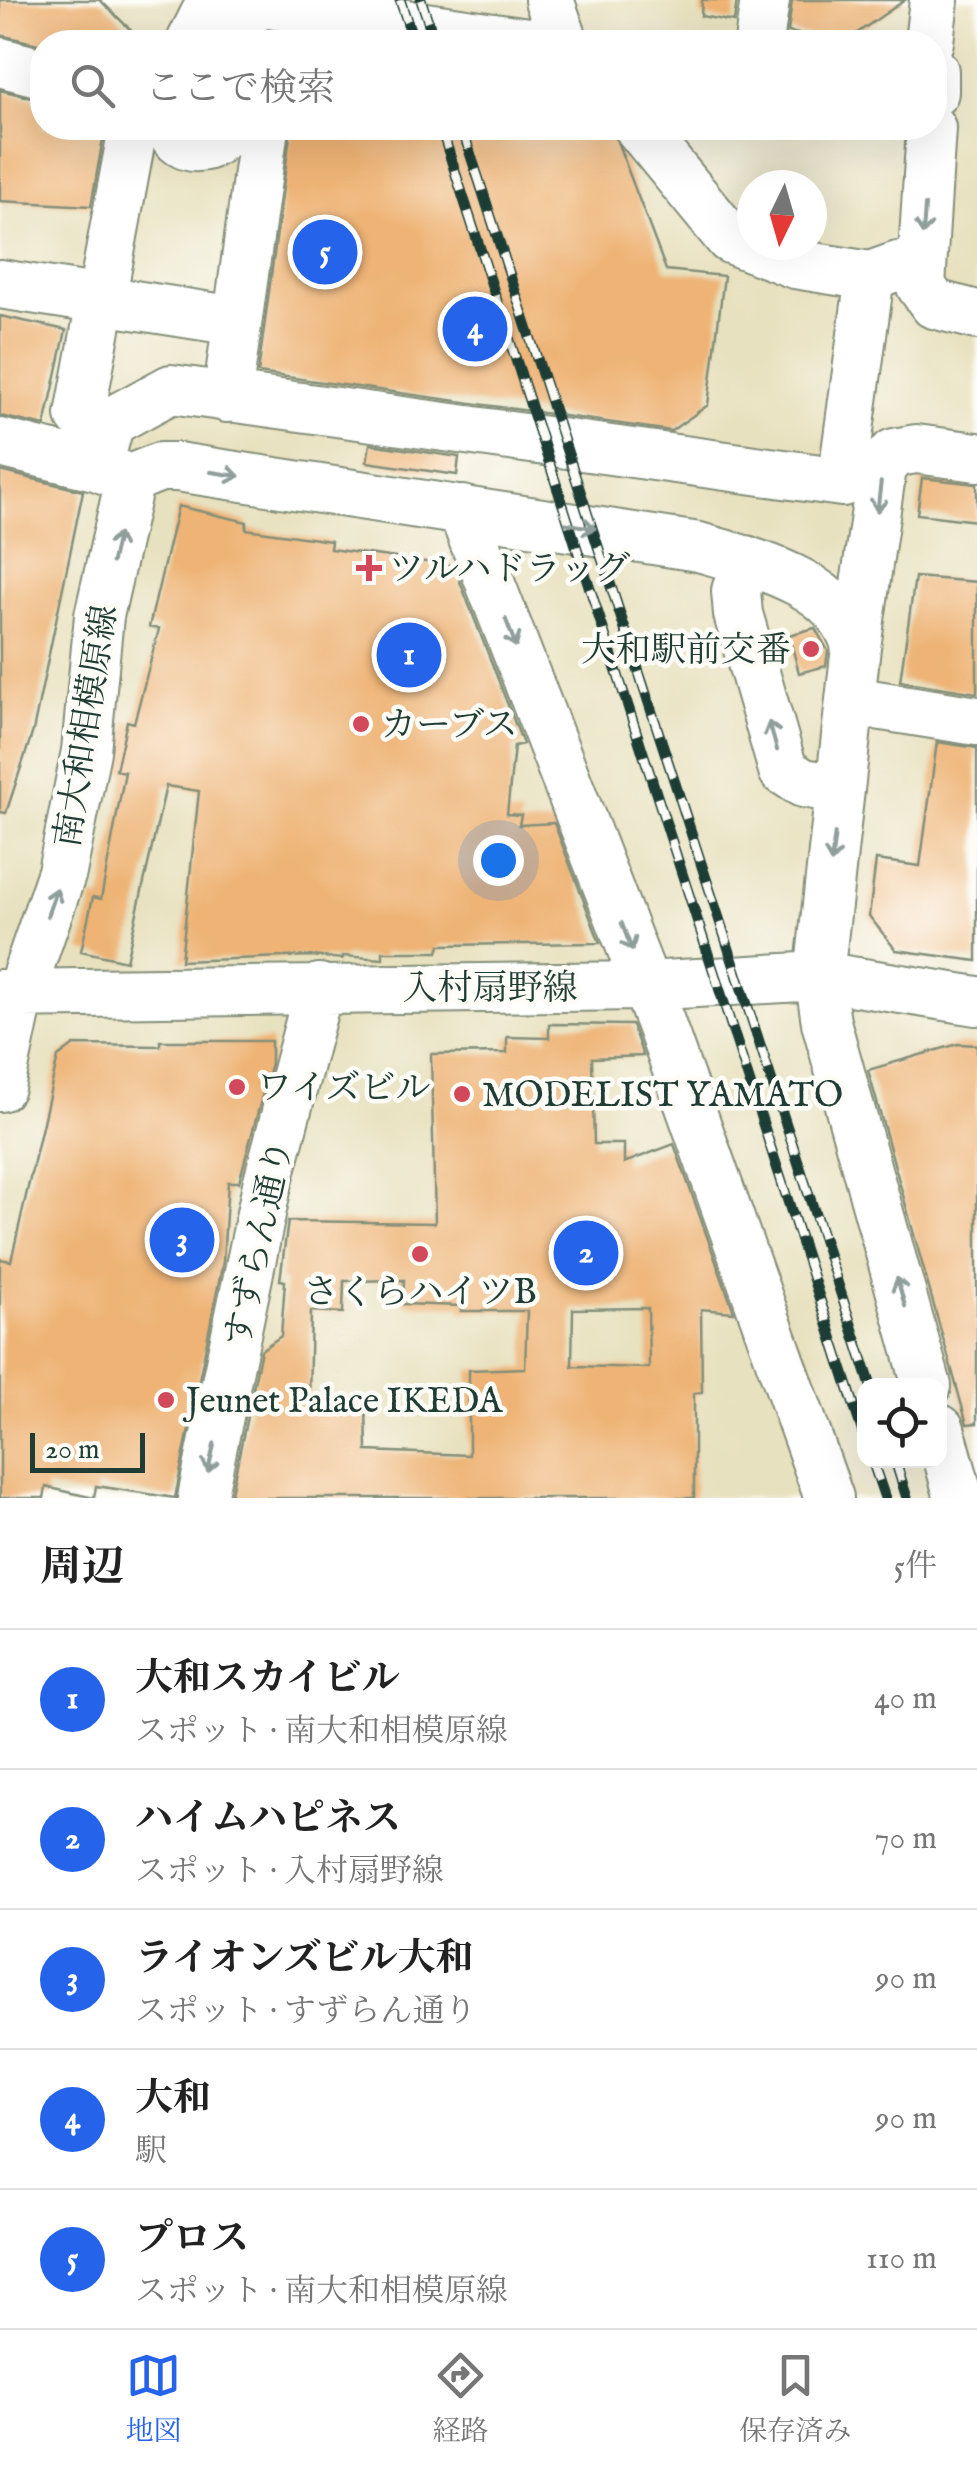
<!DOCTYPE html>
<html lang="ja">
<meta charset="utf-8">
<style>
:root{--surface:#fff;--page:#f6f6f6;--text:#222;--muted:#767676;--line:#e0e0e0;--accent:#2563eb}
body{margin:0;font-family:"IM FELL English","Noto Serif JP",serif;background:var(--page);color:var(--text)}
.controls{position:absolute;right:30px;bottom:30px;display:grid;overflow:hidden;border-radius:20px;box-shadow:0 10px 40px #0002}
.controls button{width:90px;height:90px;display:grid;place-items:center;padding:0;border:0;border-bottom:2px solid var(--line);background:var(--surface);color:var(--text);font:50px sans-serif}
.compass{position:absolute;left:737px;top:170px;width:90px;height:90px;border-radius:50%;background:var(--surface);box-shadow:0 10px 40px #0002;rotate:185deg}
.scale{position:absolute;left:30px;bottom:25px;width:115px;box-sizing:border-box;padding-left:10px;border:5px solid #1f3d34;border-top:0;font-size:28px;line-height:35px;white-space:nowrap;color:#1f3d34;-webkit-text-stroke:8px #fdfcf7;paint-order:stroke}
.you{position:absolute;left:498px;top:860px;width:35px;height:35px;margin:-25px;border:8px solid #fff;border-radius:50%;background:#1a73e8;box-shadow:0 0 0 15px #1a73e833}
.badge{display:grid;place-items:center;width:65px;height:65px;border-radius:50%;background:var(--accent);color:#fff;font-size:32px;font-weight:700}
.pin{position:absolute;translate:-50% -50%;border:5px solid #fff;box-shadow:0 2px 10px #0006}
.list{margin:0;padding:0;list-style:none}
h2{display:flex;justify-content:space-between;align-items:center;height:130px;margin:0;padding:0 40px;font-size:42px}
h2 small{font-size:32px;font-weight:400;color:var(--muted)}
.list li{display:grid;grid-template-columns:65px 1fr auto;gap:30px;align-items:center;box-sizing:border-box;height:140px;padding:0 40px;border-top:2px solid var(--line)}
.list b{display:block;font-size:38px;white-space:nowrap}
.list p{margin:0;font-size:32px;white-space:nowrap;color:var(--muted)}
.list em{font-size:32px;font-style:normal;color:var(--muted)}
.icon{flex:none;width:55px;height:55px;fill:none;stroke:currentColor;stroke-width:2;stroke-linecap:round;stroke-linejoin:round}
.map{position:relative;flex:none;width:977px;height:1498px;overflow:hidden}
.search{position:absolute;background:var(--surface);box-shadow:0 10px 40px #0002;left:30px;right:30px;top:30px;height:110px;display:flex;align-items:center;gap:25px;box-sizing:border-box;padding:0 35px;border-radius:40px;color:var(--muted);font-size:38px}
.sheet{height:830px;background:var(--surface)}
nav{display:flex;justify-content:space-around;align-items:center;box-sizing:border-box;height:140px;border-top:2px solid var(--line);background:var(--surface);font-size:28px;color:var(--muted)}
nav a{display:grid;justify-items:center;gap:5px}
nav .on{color:var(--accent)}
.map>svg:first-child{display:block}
.building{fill:#eeb374;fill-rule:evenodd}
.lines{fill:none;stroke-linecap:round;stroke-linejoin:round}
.minor-casing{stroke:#848f7a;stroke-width:52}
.minor{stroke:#fff;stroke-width:48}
.rail-casing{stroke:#1f3d34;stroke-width:11}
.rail{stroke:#fdfcf7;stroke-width:8;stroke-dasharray:22;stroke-linecap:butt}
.oneway{stroke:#8f9e9a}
.poi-dot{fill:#d1495b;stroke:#fdfcf7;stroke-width:4}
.labels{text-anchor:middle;stroke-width:9;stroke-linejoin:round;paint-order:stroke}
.poi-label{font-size:35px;fill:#1f3d34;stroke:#fdfcf7;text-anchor:start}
.street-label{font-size:35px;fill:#1f3d34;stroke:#fdfcf7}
</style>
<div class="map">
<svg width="977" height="1498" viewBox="0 0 977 1498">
<rect width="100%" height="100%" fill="#fdfcf7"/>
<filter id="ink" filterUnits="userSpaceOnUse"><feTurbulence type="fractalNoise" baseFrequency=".01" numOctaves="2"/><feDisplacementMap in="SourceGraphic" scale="20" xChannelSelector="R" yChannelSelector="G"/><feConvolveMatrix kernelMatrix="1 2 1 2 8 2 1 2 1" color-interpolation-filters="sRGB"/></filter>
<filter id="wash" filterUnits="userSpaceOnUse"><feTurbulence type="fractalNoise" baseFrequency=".0048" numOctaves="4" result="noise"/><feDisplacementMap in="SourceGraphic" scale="40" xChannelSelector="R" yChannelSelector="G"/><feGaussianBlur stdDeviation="2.25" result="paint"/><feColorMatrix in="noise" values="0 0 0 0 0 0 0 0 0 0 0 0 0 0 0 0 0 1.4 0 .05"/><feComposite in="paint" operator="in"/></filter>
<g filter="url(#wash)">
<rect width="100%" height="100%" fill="#e8e1bf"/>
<g id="blocks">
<path class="building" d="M 0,0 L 100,0 L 143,42 L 42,45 L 0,35 Z
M 702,0 L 737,0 L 734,22 L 701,16 Z
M 792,0 L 905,0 L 844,42 L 788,32 Z
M 0,90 L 42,100 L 42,128 L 105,128 L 91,206 L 0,201 Z
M 291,128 L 612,128 L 666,270 L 724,276 L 708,405 L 671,431 L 258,373 Z
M 0,316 L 66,330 L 45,426 L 0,416 Z
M 370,444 L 459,457 L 457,475 L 367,462 Z
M 0,471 L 83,491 L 33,731 L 6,813 L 0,812 Z
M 922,478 L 977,484 L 977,521 L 917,514 Z
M 178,506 L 247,522 L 246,529 L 331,541 L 330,549 L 454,566 L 523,744 L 514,746 L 507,814 L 521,815 L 519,825 L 554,823 L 600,943 L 440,945 L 438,952 L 383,952 L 383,959 L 343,956 L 343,959 L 311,956 L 181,961 L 199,791 L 166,786 L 126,961 L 81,951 L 93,897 L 101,899 L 125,772 L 116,770 L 127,721 L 134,723 L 159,629 L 149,627 Z
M 915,577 L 977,582 L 977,693 L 900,681 Z
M 815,628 L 828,651 L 826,666 L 799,673 L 789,635 Z
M 937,742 L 977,748 L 977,961 L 896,950 L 869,916 L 876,860 L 920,866 Z
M 549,1024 L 632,1025 L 643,1056 L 592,1058 L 594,1144 L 624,1144 L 624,1163 L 674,1144 L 734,1312 L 701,1309 L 702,1392 L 694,1393 L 694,1498 L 230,1498 L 261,1350 L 281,1336 L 285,1281 L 280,1280 L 288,1221 L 435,1223 L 431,1054 L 507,1053 L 507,1037 L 549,1038 ZM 404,1280 L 403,1304 L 461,1306 L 461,1311 L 527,1311 L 525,1368 L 469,1370 L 469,1455 L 367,1451 L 366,1401 L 309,1399 L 311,1311 L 343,1313 L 344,1281 ZM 648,1308 L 649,1368 L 572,1366 L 573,1309 Z
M 160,1041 L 271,1041 L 271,1063 L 239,1182 L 228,1182 L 223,1262 L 175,1498 L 96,1486 L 94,1498 L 46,1487 L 44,1498 L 0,1498 L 0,1259 L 11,1261 L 58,1057 L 74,1045 L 160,1046 Z
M 958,1044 L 977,1045 L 977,1423 L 967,1424 L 868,1070 Z"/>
</g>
</g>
<g filter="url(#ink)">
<use href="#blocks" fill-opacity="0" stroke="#848f7a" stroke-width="2.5"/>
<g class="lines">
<defs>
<path id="minor" d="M 241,0 L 528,42
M 549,0 L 564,42
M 191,42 L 212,0
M 239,42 L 248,1
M 759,42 L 765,0
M 929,42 L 934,0
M 0,62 L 42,73
M 934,71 L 934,92
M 170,128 C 180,155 215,152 226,128
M 639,128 L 730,239 L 795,264 L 870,276 L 898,266
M 931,128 L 921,286 L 934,304 L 977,315
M 0,284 L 236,321
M 227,398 L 264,128
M 110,422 L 80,415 L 133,128
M 0,443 L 99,467 L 130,479
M 102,451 L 110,422 L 171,389 L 842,482 L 870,276
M 130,479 L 160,467 L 177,467 L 699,547 C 755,563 840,582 856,647
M 462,510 L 660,1022 L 829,1498
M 746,560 L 736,591 L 738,614 L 783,770 L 803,783 L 840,789
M 851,701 L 977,721
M 0,994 L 645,986 L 819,976 L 977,1001
M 0,1087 L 20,994 L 62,872 L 86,751 L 99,616 L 130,479
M 927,1386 L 826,1022 L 819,976 L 856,647 L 882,468 L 894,453 L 916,449 L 977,457
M 940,1429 L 959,1498
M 202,1498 L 267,1185 L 319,988"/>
</defs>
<use href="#minor" class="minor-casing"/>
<use href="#minor" class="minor"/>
<defs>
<path id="rail" d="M 400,0 L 414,42
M 421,0 L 435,42
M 441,128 L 864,1436
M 462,128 L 871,1386
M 872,1460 L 885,1498
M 895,1460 L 907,1498"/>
</defs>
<use href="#rail" class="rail-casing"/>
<use href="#rail" class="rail"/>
</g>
<defs><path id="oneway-shaft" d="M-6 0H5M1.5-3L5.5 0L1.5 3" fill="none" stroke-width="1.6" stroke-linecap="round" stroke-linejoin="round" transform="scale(2.5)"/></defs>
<g class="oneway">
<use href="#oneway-shaft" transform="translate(924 220) rotate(94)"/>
<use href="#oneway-shaft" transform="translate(225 474) rotate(9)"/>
<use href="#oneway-shaft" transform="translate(879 497) rotate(97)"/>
<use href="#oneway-shaft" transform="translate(581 526) rotate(10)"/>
<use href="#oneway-shaft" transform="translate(115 548) rotate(-77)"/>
<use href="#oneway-shaft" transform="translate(511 633) rotate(69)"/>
<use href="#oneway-shaft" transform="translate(773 736) rotate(-106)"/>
<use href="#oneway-shaft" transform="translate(833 848) rotate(97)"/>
<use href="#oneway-shaft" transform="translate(52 902) rotate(-71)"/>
<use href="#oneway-shaft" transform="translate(627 937) rotate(69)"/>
<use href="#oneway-shaft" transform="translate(901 1292) rotate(-106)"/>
<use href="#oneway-shaft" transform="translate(211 1458) rotate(103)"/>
</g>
</g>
<g class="poi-dot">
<path d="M364 553h10v10h10v10h-10v10h-10v-10h-10v-10h10z"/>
<circle cx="811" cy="649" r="10"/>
<circle cx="361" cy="724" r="10"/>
<circle cx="237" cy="1087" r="10"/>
<circle cx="462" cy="1094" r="10"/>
<circle cx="420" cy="1254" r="10"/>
<circle cx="166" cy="1400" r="10"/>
</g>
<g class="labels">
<g class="poi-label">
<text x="389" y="580">ツルハドラッグ</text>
<text x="791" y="661" text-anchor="end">大和駅前交番</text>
<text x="381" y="736">カーブス</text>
<text x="257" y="1099">ワイズビル</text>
<text x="482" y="1106">MODELIST YAMATO</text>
<text x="420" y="1303" text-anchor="middle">さくらハイツB</text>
<text x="186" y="1412">Jeunet Palace IKEDA</text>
</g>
<g class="street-label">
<text transform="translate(85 726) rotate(-81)" y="12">南大和相模原線</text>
<text x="490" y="999">入村扇野線</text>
<text transform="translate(258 1243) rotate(-78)" y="12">すずらん通り</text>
</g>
</g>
</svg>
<div class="controls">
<button><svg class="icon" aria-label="locate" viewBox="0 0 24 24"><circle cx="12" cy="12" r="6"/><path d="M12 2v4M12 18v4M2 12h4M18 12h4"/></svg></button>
</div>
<svg class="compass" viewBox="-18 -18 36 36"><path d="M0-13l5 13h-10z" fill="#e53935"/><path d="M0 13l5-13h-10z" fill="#767676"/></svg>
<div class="scale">20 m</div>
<div class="you"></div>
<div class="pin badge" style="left:409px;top:655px">1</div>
<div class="pin badge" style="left:586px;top:1253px">2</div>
<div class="pin badge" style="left:182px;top:1240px">3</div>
<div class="pin badge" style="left:475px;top:329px">4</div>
<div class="pin badge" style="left:325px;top:252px">5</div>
<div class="search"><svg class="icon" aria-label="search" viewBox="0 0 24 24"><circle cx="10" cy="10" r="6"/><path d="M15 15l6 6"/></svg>ここで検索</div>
</div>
<section class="sheet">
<h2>周辺<small>5件</small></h2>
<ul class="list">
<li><span class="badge">1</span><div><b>大和スカイビル</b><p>スポット · 南大和相模原線</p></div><em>40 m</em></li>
<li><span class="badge">2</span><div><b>ハイムハピネス</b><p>スポット · 入村扇野線</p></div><em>70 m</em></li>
<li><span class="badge">3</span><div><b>ライオンズビル大和</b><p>スポット · すずらん通り</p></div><em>90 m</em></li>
<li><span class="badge">4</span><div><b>大和</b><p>駅</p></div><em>90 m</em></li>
<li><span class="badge">5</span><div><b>プロス</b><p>スポット · 南大和相模原線</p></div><em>110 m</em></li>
</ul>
</section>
<nav>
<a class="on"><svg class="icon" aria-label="map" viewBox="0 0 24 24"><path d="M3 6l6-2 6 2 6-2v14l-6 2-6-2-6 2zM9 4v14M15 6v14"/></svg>地図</a>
<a><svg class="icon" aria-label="directions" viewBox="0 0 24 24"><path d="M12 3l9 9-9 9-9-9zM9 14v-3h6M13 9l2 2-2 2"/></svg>経路</a>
<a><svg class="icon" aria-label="saved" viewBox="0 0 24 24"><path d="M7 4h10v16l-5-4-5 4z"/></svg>保存済み</a>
</nav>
